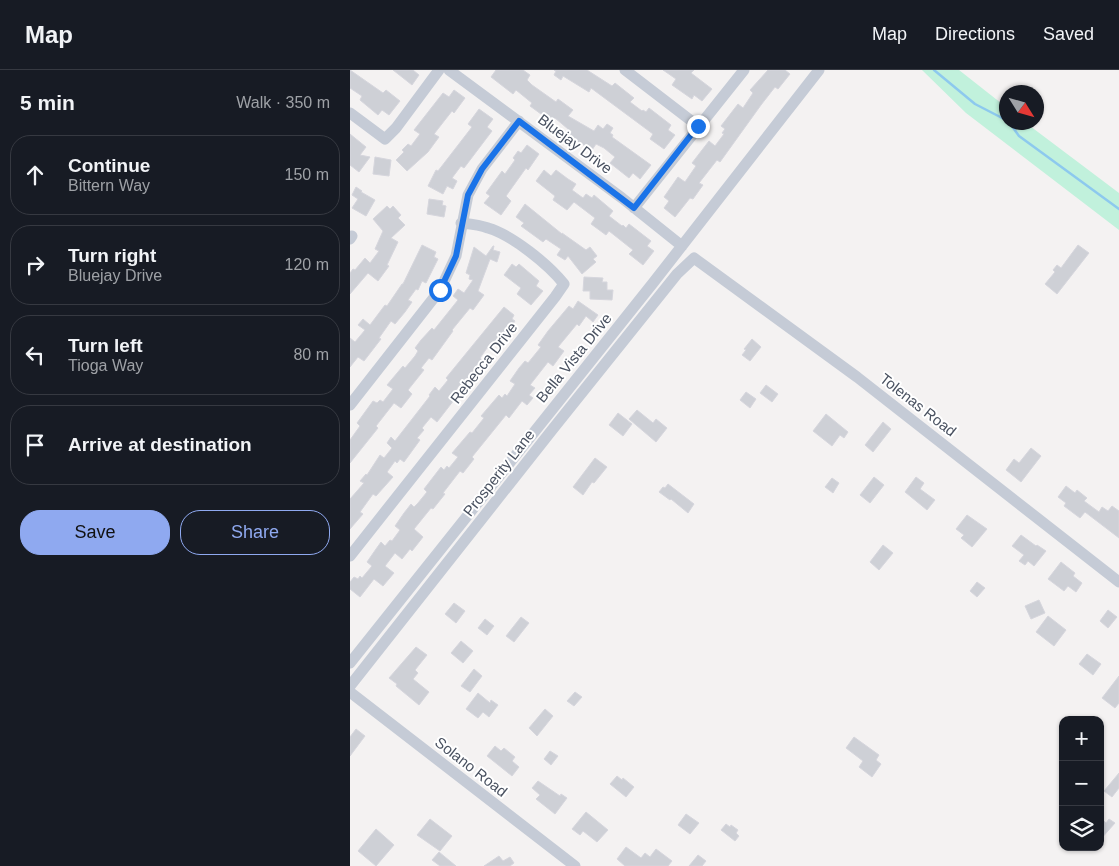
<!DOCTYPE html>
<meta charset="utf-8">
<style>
:root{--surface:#171b24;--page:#242831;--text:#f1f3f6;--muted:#9ea1a6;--line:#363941;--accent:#8fa9f0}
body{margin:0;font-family:Helvetica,sans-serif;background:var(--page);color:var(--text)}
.controls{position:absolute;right:15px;bottom:15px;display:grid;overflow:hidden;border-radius:10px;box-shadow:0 1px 4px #0004}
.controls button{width:45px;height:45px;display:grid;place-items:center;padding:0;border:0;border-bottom:1px solid var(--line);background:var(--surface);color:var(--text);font:25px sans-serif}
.compass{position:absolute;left:649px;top:15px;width:45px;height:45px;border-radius:50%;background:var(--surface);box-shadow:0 1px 4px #0004;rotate:127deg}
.stop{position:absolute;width:15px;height:15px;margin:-11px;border:4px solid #1a73e8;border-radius:50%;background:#fff}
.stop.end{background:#1a73e8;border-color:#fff;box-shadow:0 1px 5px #0008}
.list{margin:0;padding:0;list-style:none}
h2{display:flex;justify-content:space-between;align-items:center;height:65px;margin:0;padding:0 20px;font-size:21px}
h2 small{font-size:16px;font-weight:400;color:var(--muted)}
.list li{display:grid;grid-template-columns:32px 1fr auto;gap:15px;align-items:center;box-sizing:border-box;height:80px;margin:0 10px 10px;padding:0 10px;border:1px solid var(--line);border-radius:20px}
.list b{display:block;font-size:19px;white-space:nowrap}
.list p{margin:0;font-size:16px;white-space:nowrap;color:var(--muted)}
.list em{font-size:16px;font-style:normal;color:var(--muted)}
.actions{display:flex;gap:10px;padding:15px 20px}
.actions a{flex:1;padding:11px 0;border:1px solid var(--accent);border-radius:20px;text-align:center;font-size:18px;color:var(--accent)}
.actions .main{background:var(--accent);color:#111}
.icon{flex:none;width:28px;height:28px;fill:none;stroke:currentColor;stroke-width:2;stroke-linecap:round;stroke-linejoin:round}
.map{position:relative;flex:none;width:769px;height:796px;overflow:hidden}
header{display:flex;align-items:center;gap:30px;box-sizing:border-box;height:70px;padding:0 25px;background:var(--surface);border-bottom:1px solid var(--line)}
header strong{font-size:24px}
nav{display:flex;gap:28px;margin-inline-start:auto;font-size:18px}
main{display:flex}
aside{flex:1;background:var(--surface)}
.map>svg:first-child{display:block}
.green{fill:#c1f1dc}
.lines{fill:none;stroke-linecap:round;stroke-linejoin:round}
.stream{stroke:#8dc9ee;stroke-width:2.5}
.building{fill:#ced0d6;stroke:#d6d6dd}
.minor{stroke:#c5cbd6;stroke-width:11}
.route{stroke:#1a73e8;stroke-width:6}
.labels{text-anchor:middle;stroke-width:4;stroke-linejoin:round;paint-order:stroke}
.street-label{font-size:15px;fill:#495160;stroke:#fff}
</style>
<header>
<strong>Map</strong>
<nav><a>Map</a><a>Directions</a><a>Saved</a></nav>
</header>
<main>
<aside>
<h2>5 min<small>Walk · 350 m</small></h2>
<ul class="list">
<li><svg class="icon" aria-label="ahead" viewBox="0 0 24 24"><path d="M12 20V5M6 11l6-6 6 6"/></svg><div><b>Continue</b><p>Bittern Way</p></div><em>150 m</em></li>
<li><svg class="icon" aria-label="right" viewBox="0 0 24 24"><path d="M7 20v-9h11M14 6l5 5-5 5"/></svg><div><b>Turn right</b><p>Bluejay Drive</p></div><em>120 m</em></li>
<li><svg class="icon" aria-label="left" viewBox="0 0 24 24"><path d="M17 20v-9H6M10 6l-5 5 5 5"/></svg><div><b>Turn left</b><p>Tioga Way</p></div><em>80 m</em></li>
<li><svg class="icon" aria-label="arrive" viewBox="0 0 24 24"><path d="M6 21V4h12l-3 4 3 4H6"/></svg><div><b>Arrive at destination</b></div></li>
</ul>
<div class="actions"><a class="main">Save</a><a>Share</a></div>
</aside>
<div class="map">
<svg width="769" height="796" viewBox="0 0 769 796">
<rect width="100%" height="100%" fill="#f4f2f2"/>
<path class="green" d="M 572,0 L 609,0 L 656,37 L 656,52 L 676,53 L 769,123 L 769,160 L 616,43 Z"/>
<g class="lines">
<path class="stream" d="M 584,0 L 625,34 L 656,50
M 659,52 L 669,66 L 769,139"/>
</g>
<path class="building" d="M 0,0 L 33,23 L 36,20 L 50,31 L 39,45 L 32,40 L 28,45 L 10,30 L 12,26 L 0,18 Z
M 43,0 L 63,0 L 69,5 L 62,15 Z
M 146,0 L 173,0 L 180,5 L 177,10 L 182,15 L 206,32 L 208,29 L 223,40 L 218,46 L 244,61 L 248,55 L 253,59 L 257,54 L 263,58 L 260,63 L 263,65 L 262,67 L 301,95 L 290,109 L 283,103 L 279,108 L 260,93 L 265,87 L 254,78 L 246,74 L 242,80 L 218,66 L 221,62 L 217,60 L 218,59 L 205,48 L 201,54 L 194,48 L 195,47 L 180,36 L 182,33 L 166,20 L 163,24 L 141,7 Z
M 204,0 L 237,0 L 262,16 L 265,13 L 284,28 L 280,32 L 292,41 L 293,40 L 296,42 L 299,38 L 321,55 L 318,60 L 325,65 L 314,79 L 300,69 L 303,64 L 241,18 L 239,22 L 213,6 L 211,10 L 204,5 L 206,1 Z
M 313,0 L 344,0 L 341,3 L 362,19 L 352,31 L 344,25 L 342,29 L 322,15 L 326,9 Z
M 418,0 L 435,0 L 440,4 L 428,19 L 425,17 L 411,35 L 370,92 L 367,90 L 349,113 L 353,115 L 343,129 L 340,128 L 325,147 L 314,138 L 319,131 L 314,127 L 328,107 L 335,112 L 346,96 L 342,93 L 359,71 L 365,76 L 374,64 L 372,63 L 375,59 L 371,56 L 388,34 L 393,38 L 403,23 L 400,20 Z
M 104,20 L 115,28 L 104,43 L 102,41 L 84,64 L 89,67 L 78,82 L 57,101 L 46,90 L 54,82 L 52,80 L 58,74 L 61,76 L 70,64 L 64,60 L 93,23 L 99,27 Z
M 129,39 L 143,49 L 137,57 L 142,61 L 114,98 L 111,96 L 102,108 L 107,111 L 103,119 L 97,116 L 93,124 L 78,116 L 86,100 L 88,101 L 122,57 L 118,54 Z
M 0,64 L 16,77 L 10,85 L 20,87 L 9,102 L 0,95 Z
M 177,75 L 189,84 L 178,100 L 176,98 L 156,126 L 161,131 L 151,145 L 134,133 L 140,126 L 136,123 L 152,101 L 155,104 L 165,90 L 163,88 L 168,81 L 171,83 Z
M 25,87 L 41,90 L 39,106 L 23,104 Z
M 194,100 L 201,106 L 206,100 L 218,109 L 226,114 L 222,120 L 233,128 L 236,124 L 242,128 L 244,125 L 263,141 L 259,146 L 272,156 L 273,155 L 276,158 L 279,154 L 301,171 L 297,176 L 304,181 L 293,195 L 279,184 L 283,180 L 259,161 L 256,165 L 241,154 L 245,148 L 224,132 L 217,140 L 203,130 L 205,126 L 186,111 Z
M 6,117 L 12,121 L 11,122 L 25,130 L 16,146 L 2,138 L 8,129 L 2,125 Z
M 79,129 L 93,131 L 92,135 L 96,136 L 94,147 L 77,144 Z
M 175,134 L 212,164 L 212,163 L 236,180 L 240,177 L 247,186 L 243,189 L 246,192 L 232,204 L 218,186 L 215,190 L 207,185 L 211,179 L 196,169 L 193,172 L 171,156 L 174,153 L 166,147 Z
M 37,136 L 40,139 L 43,136 L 51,145 L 48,148 L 55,155 L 41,168 L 48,172 L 37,195 L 39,196 L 28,211 L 18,203 L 0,224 L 0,203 L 3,199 L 5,200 L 15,188 L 20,193 L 29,181 L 25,179 L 33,161 L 23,149 Z
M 72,175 L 86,182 L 84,187 L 88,189 L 76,213 L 72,211 L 68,220 L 66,219 L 58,230 L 62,232 L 55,242 L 45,254 L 41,251 L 29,268 L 31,269 L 14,291 L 8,287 L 0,297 L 0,268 L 5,272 L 15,260 L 8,255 L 13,249 L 20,255 L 35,235 L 37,236 L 52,214 L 53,214 Z
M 728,175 L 739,183 L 707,224 L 695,214 L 705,202 L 703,200 L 707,195 L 711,198 Z
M 143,176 L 144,176 L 143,180 L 150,182 L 147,192 L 140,189 L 128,221 L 134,225 L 123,240 L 120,238 L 102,260 L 103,261 L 82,290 L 79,288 L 71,298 L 74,300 L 58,320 L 62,324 L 51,338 L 44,333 L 26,356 L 28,358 L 0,393 L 0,370 L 10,356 L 7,353 L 23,331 L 27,333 L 30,330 L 33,332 L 43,319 L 37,315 L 53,296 L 55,298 L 65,286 L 68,281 L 65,278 L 71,270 L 82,258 L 84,260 L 108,230 L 103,226 L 108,219 L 114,223 L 123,210 L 119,209 L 120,205 L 116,203 L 124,177 L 136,186 Z
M 162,194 L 166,197 L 169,194 L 189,211 L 186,216 L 193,221 L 181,235 L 167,224 L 171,218 L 154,205 Z
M 234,207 L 253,208 L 252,212 L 257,212 L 257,220 L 263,220 L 262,230 L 240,229 L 240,221 L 233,221 Z
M 228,231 L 248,245 L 243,252 L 236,246 L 229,256 L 227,254 L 208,277 L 214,281 L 203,296 L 198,292 L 180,315 L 185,318 L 179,325 L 183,328 L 177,335 L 172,331 L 159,348 L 156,345 L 122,387 L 124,389 L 113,403 L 110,401 L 93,423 L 95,424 L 83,439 L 81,438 L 64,459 L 73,467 L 62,481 L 60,479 L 52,489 L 45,483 L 35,496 L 44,503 L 33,516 L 24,509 L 10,527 L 0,519 L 0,512 L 4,507 L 8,509 L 10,506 L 12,508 L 22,496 L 17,492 L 26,479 L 31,472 L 35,476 L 40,470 L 42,471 L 50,460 L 45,456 L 54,443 L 61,434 L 64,437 L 68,433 L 77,422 L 74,419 L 91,397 L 94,400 L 97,396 L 99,398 L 108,387 L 102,383 L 120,362 L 122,363 L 134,348 L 131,346 L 149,325 L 152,328 L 155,324 L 157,326 L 165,314 L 160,311 L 169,298 L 175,291 L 178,293 L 191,277 L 188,275 L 198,261 L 219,236 L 223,239 Z
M 154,237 L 164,245 L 162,249 L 165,251 L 149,274 L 146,271 L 139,279 L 137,278 L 130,288 L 133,291 L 118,312 L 114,310 L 103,324 L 101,327 L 104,330 L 87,352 L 81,347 L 72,358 L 74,360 L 67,368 L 70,370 L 54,392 L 50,389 L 47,393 L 45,391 L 37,402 L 43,407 L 26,426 L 23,424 L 10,442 L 13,444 L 0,459 L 0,429 L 14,413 L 10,411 L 16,404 L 17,405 L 30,385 L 34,388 L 42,378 L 37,373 L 41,367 L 45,371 L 80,326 L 79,325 L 85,317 L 89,321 L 98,310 L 96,308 Z
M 402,269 L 411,277 L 400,291 L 392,285 L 396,280 L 394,279 Z
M 416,315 L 428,324 L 422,332 L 410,323 Z
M 396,322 L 406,329 L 400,338 L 390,330 Z
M 287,340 L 303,353 L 306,349 L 317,358 L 306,372 L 279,349 Z
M 268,343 L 282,354 L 273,366 L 259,355 Z
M 476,344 L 498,362 L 494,368 L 490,365 L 482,376 L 463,361 Z
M 533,352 L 541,359 L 523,382 L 515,375 Z
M 681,378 L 691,386 L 671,412 L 656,400 L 664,389 L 669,393 Z
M 245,388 L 257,397 L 244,413 L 242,412 L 233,425 L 223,417 Z
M 524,407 L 534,415 L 520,433 L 510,425 Z
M 566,407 L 574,413 L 570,419 L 585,430 L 577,440 L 555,422 Z
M 482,408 L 489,413 L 483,423 L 475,417 Z
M 318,414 L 344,434 L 338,443 L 321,429 L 320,430 L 309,422 L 313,417 L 315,418 Z
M 716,416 L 725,423 L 727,420 L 737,428 L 734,431 L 749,442 L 752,437 L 758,441 L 762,436 L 769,441 L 769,468 L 735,442 L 730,448 L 714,436 L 716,433 L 708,427 Z
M 617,445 L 637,459 L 622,477 L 611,468 L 614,465 L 606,459 Z
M 671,465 L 686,476 L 687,475 L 696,481 L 684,496 L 678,491 L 675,495 L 669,491 L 674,485 L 662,476 Z
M 533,475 L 543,483 L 529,500 L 520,492 Z
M 711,492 L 725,503 L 723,506 L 732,513 L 726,522 L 718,516 L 714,521 L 698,509 Z
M 627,512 L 635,518 L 627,527 L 620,521 Z
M 689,530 L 695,543 L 681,549 L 675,536 Z
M 104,533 L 115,541 L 106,553 L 95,544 Z
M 758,540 L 767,547 L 758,558 L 750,551 Z
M 698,546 L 716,560 L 704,576 L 686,562 Z
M 171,547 L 179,553 L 164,572 L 156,566 Z
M 135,549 L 144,556 L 137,565 L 128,558 Z
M 111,571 L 123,581 L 113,593 L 101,583 Z
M 66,577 L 77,585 L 65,600 L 68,603 L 63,609 L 79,622 L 69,635 L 46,616 L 47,614 L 39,608 Z
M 737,584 L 751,594 L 743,605 L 729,594 Z
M 124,599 L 132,606 L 120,622 L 111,616 Z
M 769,606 L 769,633 L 765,638 L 752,628 Z
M 225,622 L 232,627 L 224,636 L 217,631 Z
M 128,623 L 140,633 L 141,630 L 148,635 L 139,647 L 133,642 L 128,648 L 116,639 Z
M 195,639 L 203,646 L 187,666 L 179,658 Z
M 6,659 L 15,666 L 0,686 L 0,667 Z
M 504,667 L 529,685 L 526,690 L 531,694 L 522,707 L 509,697 L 513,691 L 496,678 Z
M 145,676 L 151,681 L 154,678 L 165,687 L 162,691 L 169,697 L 162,706 L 137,686 Z
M 200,681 L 208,686 L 201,695 L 194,689 Z
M 769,703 L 769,718 L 762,727 L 754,721 Z
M 267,706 L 272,710 L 273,708 L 284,717 L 276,727 L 260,714 Z
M 188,711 L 210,726 L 211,724 L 217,728 L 205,744 L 186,729 L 190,725 L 182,718 Z
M 236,742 L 258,760 L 247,772 L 233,761 L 230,765 L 222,759 Z
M 336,744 L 349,753 L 340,764 L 328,755 Z
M 80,749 L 102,766 L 90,781 L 67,765 Z
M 759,749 L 765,753 L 750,770 L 750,754 L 753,750 L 756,753 Z
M 376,754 L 380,757 L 381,755 L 388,760 L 386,763 L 389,766 L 385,771 L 371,760 Z
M 26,759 L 44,775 L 26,796 L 8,781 Z
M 276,777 L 291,788 L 295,783 L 300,787 L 306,779 L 322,791 L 318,796 L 275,796 L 267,789 Z
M 89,782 L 106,796 L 90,796 L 82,790 Z
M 348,785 L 356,791 L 352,796 L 339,796 Z
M 149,786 L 153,791 L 160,787 L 164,793 L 160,796 L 134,796 Z"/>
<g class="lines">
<path class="minor" d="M 99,0 L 272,128 L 332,176
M 275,0 L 348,56
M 0,43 L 35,69 L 46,58 L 89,0
M 284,138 L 394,0
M 0,169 L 2,166
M 0,335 L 90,220 L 106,186 L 118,125 L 132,99 L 169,51
M 0,486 L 205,227 L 214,214 C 198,194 162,165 138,158 C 130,155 120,154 111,153
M 0,593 L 303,213 L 469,0
M 0,616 L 202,360 L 327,204 L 344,188 L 507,307 L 769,512
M 0,622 L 225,796"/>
</g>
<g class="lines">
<path class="route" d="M 90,220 L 106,186 L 118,125 L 132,99 L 169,51 L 284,138 L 348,56"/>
</g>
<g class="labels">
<g class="street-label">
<text transform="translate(225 74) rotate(37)" y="5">Bluejay Drive</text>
<text transform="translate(224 288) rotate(-51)" y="5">Bella Vista Drive</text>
<text transform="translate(134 293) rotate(-52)" y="5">Rebecca Drive</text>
<text transform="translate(568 335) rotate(38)" y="5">Tolenas Road</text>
<text transform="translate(149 403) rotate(-52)" y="5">Prosperity Lane</text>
<text transform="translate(121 697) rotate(38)" y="5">Solano Road</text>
</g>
</g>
</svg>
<div class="controls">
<button>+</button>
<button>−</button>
<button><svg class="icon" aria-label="layers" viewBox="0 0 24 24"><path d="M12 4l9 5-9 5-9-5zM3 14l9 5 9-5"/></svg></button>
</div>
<svg class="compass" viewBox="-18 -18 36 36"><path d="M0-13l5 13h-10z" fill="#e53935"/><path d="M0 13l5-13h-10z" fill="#9ea1a6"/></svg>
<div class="stop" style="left:90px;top:220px"></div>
<div class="stop end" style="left:348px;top:56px"></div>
</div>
</main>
